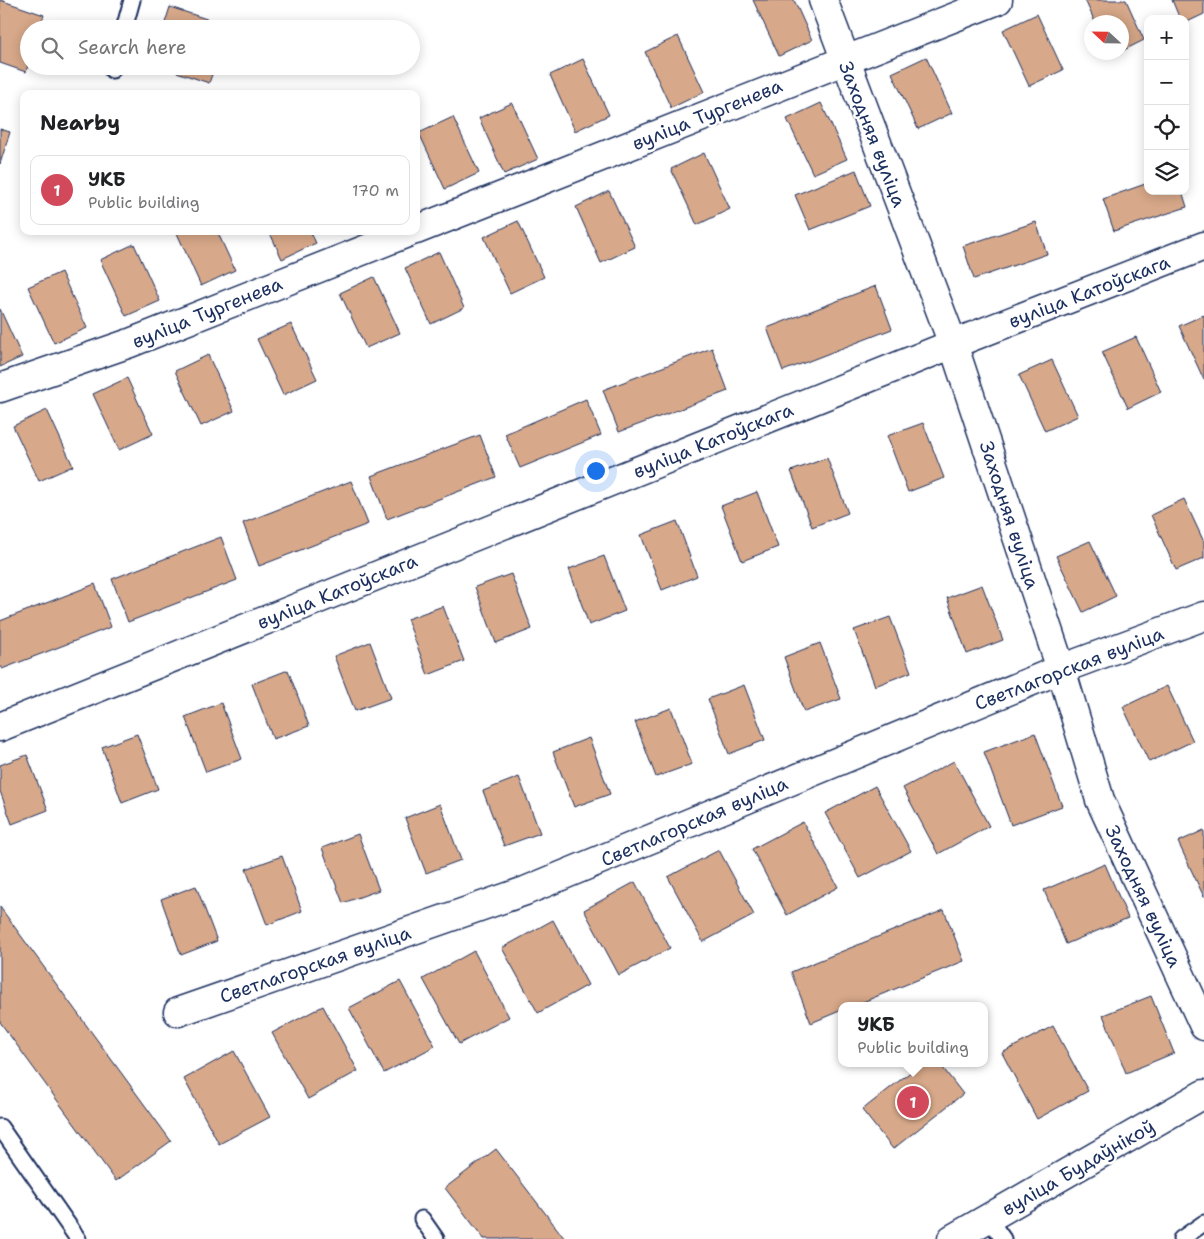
<!DOCTYPE html>
<meta charset="utf-8">
<style>
:root{--surface:#fff;--page:#f6f6f6;--text:#202124;--muted:#757577;--line:#e0e0e0;--accent:#d1495b}
body{margin:0;font-family:"Shantell Sans",sans-serif;background:var(--page);color:var(--text)}
.controls{position:absolute;right:15px;top:15px;display:grid;overflow:hidden;border-radius:10px;box-shadow:0 2px 12px #0003}
.controls button{width:45px;height:45px;display:grid;place-items:center;padding:0;border:0;border-bottom:1px solid var(--line);background:var(--surface);color:var(--text);font:25px sans-serif}
.compass{position:absolute;left:1084px;top:15px;width:45px;height:45px;border-radius:50%;background:var(--surface);box-shadow:0 2px 12px #0003;rotate:292deg}
.you{position:absolute;left:595px;top:470px;width:18px;height:18px;margin:-12px;border:4px solid #fff;border-radius:50%;background:#1a73e8;box-shadow:0 0 0 8px #1a73e833}
.badge{display:grid;place-items:center;width:32px;height:32px;border-radius:50%;background:var(--accent);color:#fff;font-size:16px;font-weight:700}
.pin{position:absolute;translate:-50% -50%;border:2px solid #fff;box-shadow:0 1px 5px #0006}
.popup{position:absolute;left:838px;top:1002px;width:150px;height:65px;box-sizing:border-box;display:grid;place-content:center;border-radius:10px;background:var(--surface);filter:drop-shadow(0 1px 4px #0005);font-size:16px;white-space:nowrap;color:var(--muted)}
.popup b{font-size:19px;color:var(--text)}
.popup::after{content:'';position:absolute;left:50%;top:100%;margin-left:-10px;border:10px solid transparent;border-top-color:var(--surface)}
.list{margin:0;padding:0;list-style:none}
h2{display:flex;justify-content:space-between;align-items:center;height:65px;margin:0;padding:0 20px;font-size:21px}
h2 small{font-size:16px;font-weight:400;color:var(--muted)}
.list li{display:grid;grid-template-columns:32px 1fr auto;gap:15px;align-items:center;box-sizing:border-box;height:70px;margin:0 10px 10px;padding:0 10px;border:1px solid var(--line);border-radius:10px}
.list b{display:block;font-size:19px;white-space:nowrap}
.list p{margin:0;font-size:16px;white-space:nowrap;color:var(--muted)}
.list em{font-size:16px;font-style:normal;color:var(--muted)}
.icon{flex:none;width:28px;height:28px;fill:none;stroke:currentColor;stroke-width:2;stroke-linecap:round;stroke-linejoin:round}
.map{position:relative;flex:none;width:1204px;height:1239px;overflow:hidden}
.search{position:absolute;background:var(--surface);box-shadow:0 2px 12px #0003;left:20px;top:20px;width:400px;height:55px;display:flex;align-items:center;gap:12px;box-sizing:border-box;padding:0 18px;border-radius:28px;color:var(--muted);font-size:19px}
.panel{position:absolute;background:var(--surface);box-shadow:0 2px 12px #0003;left:20px;top:90px;width:400px;height:145px;border-radius:10px}
.map>svg:first-child{display:block}
.building{fill:#d7a889;stroke:#1b2f5e}
.lines{fill:none;stroke-linecap:round;stroke-linejoin:round}
.service-casing{stroke:#1b2f5e;stroke-width:19}
.minor-casing{stroke:#1b2f5e;stroke-width:31}
.service{stroke:#fff;stroke-width:15}
.minor{stroke:#fff;stroke-width:28}
.labels{text-anchor:middle;stroke-width:5;stroke-linejoin:round;paint-order:stroke}
.street-label{font-size:19px;fill:#1b2f5e;stroke:#fff}
</style>
<div class="map">
<svg width="1204" height="1239" viewBox="0 0 1204 1239">
<rect width="100%" height="100%" fill="#fff"/>
<filter id="ink" filterUnits="userSpaceOnUse"><feTurbulence type="fractalNoise" baseFrequency=".02" numOctaves="2"/><feDisplacementMap in="SourceGraphic" scale="10" xChannelSelector="R" yChannelSelector="G"/><feConvolveMatrix kernelMatrix="1 2 1 2 8 2 1 2 1" color-interpolation-filters="sRGB"/></filter>
<g filter="url(#ink)">
<path class="building" d="M 0,0 L 44,15 L 39,29 L 29,29 L 29,62 L 26,72 L 0,63 Z
M 753,0 L 794,0 L 812,40 L 779,56 Z
M 1085,0 L 1126,0 L 1144,40 L 1122,51 L 1122,22 L 1095,22 Z
M 1172,0 L 1204,0 L 1204,14 L 1185,23 L 1185,19 L 1180,19 Z
M 170,7 L 228,26 L 227,29 L 163,29 Z
M 1037,14 L 1063,70 L 1029,86 L 1003,30 Z
M 678,36 L 704,92 L 671,108 L 645,52 Z
M 926,57 L 952,113 L 918,129 L 892,73 Z
M 583,59 L 609,115 L 575,131 L 550,75 Z
M 159,66 L 215,66 L 209,83 Z
M 512,103 L 538,159 L 504,174 L 479,118 Z
M 821,103 L 847,159 L 813,174 L 787,119 Z
M 453,117 L 479,173 L 445,189 L 419,133 Z
M 0,129 L 10,132 L 0,164 Z
M 704,153 L 730,209 L 697,225 L 671,169 Z
M 856,170 L 870,206 L 810,230 L 795,195 Z
M 1148,183 L 1148,191 L 1182,191 L 1187,207 L 1114,231 L 1103,199 Z
M 609,191 L 635,247 L 601,263 L 576,207 Z
M 518,221 L 544,277 L 510,293 L 484,237 Z
M 1036,222 L 1047,254 L 974,279 L 963,246 Z
M 176,231 L 217,231 L 235,270 L 201,286 Z
M 269,231 L 310,231 L 316,243 L 282,259 Z
M 134,244 L 160,301 L 126,316 L 100,260 Z
M 439,252 L 464,308 L 431,324 L 405,268 Z
M 61,272 L 87,328 L 54,343 L 28,287 Z
M 374,277 L 400,333 L 366,348 L 340,293 Z
M 876,286 L 892,329 L 783,371 L 767,328 Z
M 0,309 L 22,357 L 0,367 Z
M 1204,315 L 1204,380 L 1179,326 Z
M 291,324 L 317,379 L 283,395 L 257,339 Z
M 1136,337 L 1161,392 L 1128,408 L 1102,352 Z
M 712,348 L 728,391 L 619,432 L 603,390 Z
M 208,355 L 234,411 L 201,426 L 175,371 Z
M 1052,360 L 1078,416 L 1045,431 L 1019,375 Z
M 127,378 L 153,434 L 119,450 L 93,394 Z
M 586,399 L 601,435 L 520,468 L 505,434 Z
M 47,410 L 73,466 L 39,481 L 13,426 Z
M 923,423 L 944,478 L 908,492 L 887,436 Z
M 480,435 L 496,477 L 387,519 L 371,476 Z
M 827,458 L 848,513 L 812,527 L 791,471 Z
M 351,481 L 368,524 L 259,566 L 243,523 Z
M 757,492 L 778,547 L 742,561 L 721,506 Z
M 1184,499 L 1204,542 L 1204,558 L 1176,570 L 1151,515 Z
M 677,521 L 697,576 L 662,590 L 641,535 Z
M 221,537 L 237,580 L 128,622 L 112,579 Z
M 1090,541 L 1116,596 L 1083,612 L 1056,556 Z
M 604,556 L 625,611 L 589,625 L 569,569 Z
M 511,574 L 532,629 L 496,643 L 475,587 Z
M 95,584 L 111,627 L 2,669 L 0,663 L 0,621 Z
M 982,585 L 1003,640 L 967,654 L 947,598 Z
M 443,606 L 464,661 L 428,675 L 407,619 Z
M 890,617 L 911,672 L 875,686 L 854,630 Z
M 370,642 L 391,698 L 355,711 L 334,656 Z
M 820,643 L 841,699 L 804,712 L 784,657 Z
M 288,670 L 309,726 L 273,739 L 252,684 Z
M 744,685 L 765,740 L 729,754 L 708,699 Z
M 1167,686 L 1193,741 L 1149,762 L 1123,707 Z
M 221,703 L 242,759 L 206,772 L 185,717 Z
M 671,708 L 692,764 L 656,777 L 635,722 Z
M 1035,733 L 1062,806 L 1011,825 L 984,752 Z
M 137,734 L 158,789 L 122,803 L 102,747 Z
M 589,738 L 610,794 L 574,807 L 553,752 Z
M 27,755 L 48,810 L 12,824 L 0,791 L 0,765 Z
M 954,761 L 989,826 L 938,854 L 903,788 Z
M 519,777 L 540,833 L 504,846 L 483,791 Z
M 875,786 L 911,851 L 860,878 L 825,813 Z
M 440,804 L 461,860 L 426,873 L 405,818 Z
M 803,822 L 838,887 L 787,915 L 752,849 Z
M 1204,830 L 1204,897 L 1178,842 Z
M 358,834 L 379,890 L 343,903 L 322,848 Z
M 719,850 L 754,915 L 703,942 L 668,877 Z
M 282,856 L 302,911 L 267,925 L 246,869 Z
M 1105,864 L 1128,918 L 1066,944 L 1044,890 Z
M 635,882 L 670,948 L 619,975 L 584,910 Z
M 196,886 L 217,941 L 181,955 L 161,899 Z
M 0,907 L 171,1141 L 116,1181 L 0,1022 Z
M 944,910 L 964,961 L 853,1006 L 842,1006 L 842,1010 L 811,1023 L 791,972 Z
M 553,920 L 588,985 L 538,1013 L 502,948 Z
M 474,951 L 509,1017 L 459,1044 L 423,979 Z
M 400,981 L 435,1046 L 384,1073 L 349,1008 Z
M 1151,996 L 1174,1053 L 1126,1073 L 1103,1015 Z
M 323,1006 L 358,1071 L 308,1099 L 272,1033 Z
M 1053,1026 L 1088,1091 L 1037,1119 L 1002,1053 Z
M 234,1051 L 270,1117 L 219,1144 L 184,1079 Z
M 922,1063 L 939,1063 L 963,1094 L 893,1149 L 862,1110 Z
M 496,1149 L 565,1239 L 484,1239 L 445,1188 Z"/>
<g class="lines">
<defs>
<path id="service" d="M 124,29 L 132,0
M 112,70 L 113,66
M 0,1127 L 78,1239
M 422,1219 L 436,1239
M 989,1219 L 1003,1239
M 1181,1239 L 1204,1223"/>
<path id="minor" d="M 823,0 L 953,344 L 1061,669 L 1100,800 L 1204,1026
M 416,230 L 998,0
M 0,388 L 130,343 L 412,231
M 0,727 L 953,344 L 1204,246
M 178,1012 L 525,891 L 1061,669 L 1204,616
M 952,1239 L 1204,1094"/>
</defs>
<use href="#service" class="service-casing"/>
<use href="#minor" class="minor-casing"/>
<use href="#service" class="service"/>
<use href="#minor" class="minor"/>
</g>
</g>
<g class="labels">
<g class="street-label">
<text transform="translate(707 114) rotate(-22)" y="7">вуліца Тургенева</text>
<text transform="translate(873 134) rotate(69)" y="7">Заходняя вуліца</text>
<text transform="translate(1089 291) rotate(-21)" y="7">вуліца Катоўскага</text>
<text transform="translate(207 312) rotate(-22)" y="7">вуліца Тургенева</text>
<text transform="translate(713 440) rotate(-22)" y="7">вуліца Катоўскага</text>
<text transform="translate(1010 515) rotate(72)" y="7">Заходняя вуліца</text>
<text transform="translate(337 591) rotate(-22)" y="7">вуліца Катоўскага</text>
<text transform="translate(1069 668) rotate(-21)" y="7">Светлагорская вуліца</text>
<text transform="translate(694 821) rotate(-23)" y="7">Светлагорская вуліца</text>
<text transform="translate(1144 896) rotate(65)" y="7">Заходняя вуліца</text>
<text transform="translate(315 964) rotate(-19)" y="7">Светлагорская вуліца</text>
<text transform="translate(1078 1167) rotate(-30)" y="7">вуліца Будаўнікоў</text>
</g>
</g>
</svg>
<div class="controls">
<button>+</button>
<button>−</button>
<button><svg class="icon" aria-label="locate" viewBox="0 0 24 24"><circle cx="12" cy="12" r="6"/><path d="M12 2v4M12 18v4M2 12h4M18 12h4"/></svg></button>
<button><svg class="icon" aria-label="layers" viewBox="0 0 24 24"><path d="M12 4l9 5-9 5-9-5zM3 14l9 5 9-5"/></svg></button>
</div>
<svg class="compass" viewBox="-18 -18 36 36"><path d="M0-13l5 13h-10z" fill="#e53935"/><path d="M0 13l5-13h-10z" fill="#757577"/></svg>
<div class="you"></div>
<div class="pin badge" style="left:913px;top:1102px">1</div>
<div class="popup"><b>УКБ</b>Public building</div>
<div class="search"><svg class="icon" aria-label="search" viewBox="0 0 24 24"><circle cx="10" cy="10" r="6"/><path d="M15 15l6 6"/></svg>Search here</div>
<section class="panel">
<h2>Nearby<small></small></h2>
<ul class="list">
<li><span class="badge">1</span><div><b>УКБ</b><p>Public building</p></div><em>170 m</em></li>
</ul>
</section>
</div>
